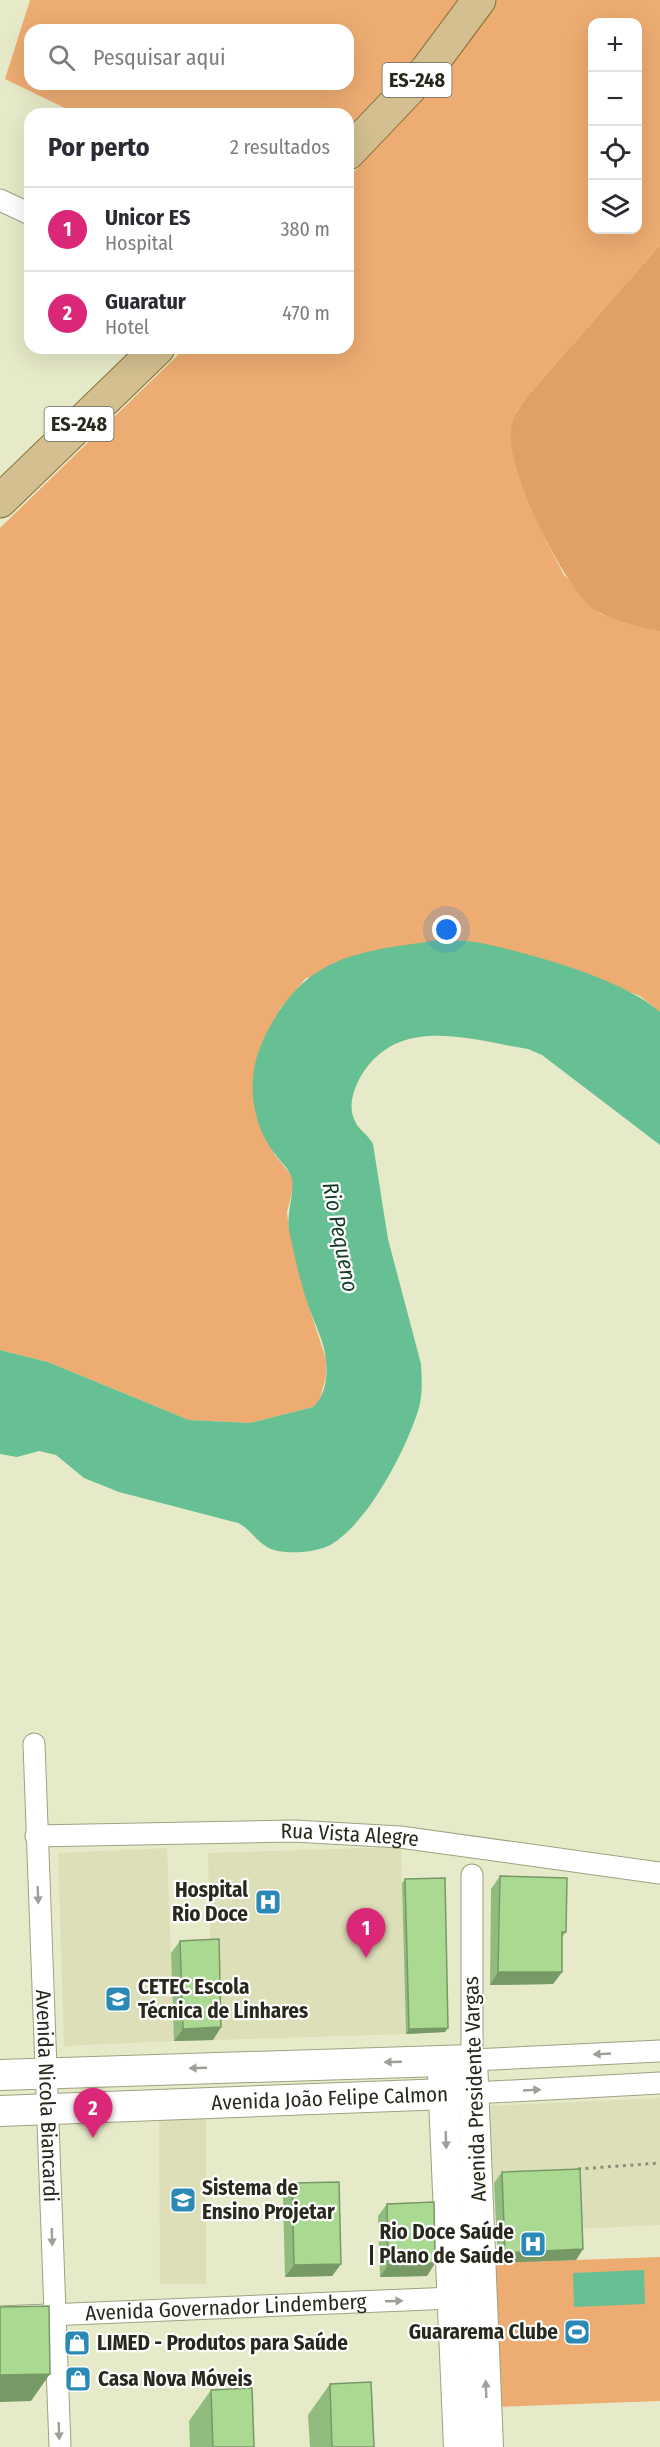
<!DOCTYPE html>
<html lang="pt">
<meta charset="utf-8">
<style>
:root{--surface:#fff;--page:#f7f7f7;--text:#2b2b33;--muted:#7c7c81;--line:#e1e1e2;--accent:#db2777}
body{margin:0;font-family:"Fira Sans Condensed",sans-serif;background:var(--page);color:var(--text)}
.controls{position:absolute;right:18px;top:18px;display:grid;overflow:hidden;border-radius:12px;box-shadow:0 6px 24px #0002}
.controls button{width:54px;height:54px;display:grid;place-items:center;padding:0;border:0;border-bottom:2px solid var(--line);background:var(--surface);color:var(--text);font:30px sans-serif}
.you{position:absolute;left:447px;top:930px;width:21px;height:21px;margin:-15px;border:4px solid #fff;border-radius:50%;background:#1a73e8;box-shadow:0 0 0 9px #1a73e833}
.badge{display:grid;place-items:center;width:39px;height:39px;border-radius:50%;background:var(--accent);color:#fff;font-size:20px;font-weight:700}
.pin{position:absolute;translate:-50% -50px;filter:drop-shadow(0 2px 3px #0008)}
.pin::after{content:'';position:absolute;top:32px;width:21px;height:18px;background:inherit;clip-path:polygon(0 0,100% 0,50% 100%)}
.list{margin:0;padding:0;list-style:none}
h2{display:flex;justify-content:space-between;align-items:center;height:78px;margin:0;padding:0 24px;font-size:26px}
h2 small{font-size:20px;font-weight:400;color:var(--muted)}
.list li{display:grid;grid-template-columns:39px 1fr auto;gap:18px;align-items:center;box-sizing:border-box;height:84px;padding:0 24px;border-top:2px solid var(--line)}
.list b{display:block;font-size:22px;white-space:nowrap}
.list p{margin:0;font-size:20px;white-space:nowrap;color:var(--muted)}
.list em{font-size:20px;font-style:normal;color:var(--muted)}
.icon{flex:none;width:33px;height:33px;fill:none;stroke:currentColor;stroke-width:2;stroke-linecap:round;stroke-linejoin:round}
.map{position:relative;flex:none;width:660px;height:2447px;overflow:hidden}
.search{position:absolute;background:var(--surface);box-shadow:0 6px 24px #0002;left:24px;top:24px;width:330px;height:66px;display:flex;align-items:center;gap:15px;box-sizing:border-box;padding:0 21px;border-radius:18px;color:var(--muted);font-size:22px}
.panel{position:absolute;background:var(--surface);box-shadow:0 6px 24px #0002;left:24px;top:108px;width:330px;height:246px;border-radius:18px}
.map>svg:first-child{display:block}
.built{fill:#dcdfb7}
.green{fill:#edac71;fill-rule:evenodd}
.forest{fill:#e1a064}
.water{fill:#67c093}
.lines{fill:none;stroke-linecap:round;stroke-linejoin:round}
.minor-casing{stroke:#9fa282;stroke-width:23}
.secondary-casing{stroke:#9fa282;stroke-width:32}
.primary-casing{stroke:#846f36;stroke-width:35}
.path{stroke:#8d8f77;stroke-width:3;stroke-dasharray:3 4.5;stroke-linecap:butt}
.minor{stroke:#fff;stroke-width:21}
.secondary{stroke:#fff;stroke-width:30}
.primary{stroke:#d3bf8f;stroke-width:33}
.wall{fill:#92bb7e}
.shaded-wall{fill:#796}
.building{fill:#aada92;stroke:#796;stroke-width:1.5}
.oneway{fill:#9e9f99}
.labels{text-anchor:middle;stroke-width:4.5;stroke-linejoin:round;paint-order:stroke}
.shield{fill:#fff;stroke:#686960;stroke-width:1.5}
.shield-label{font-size:20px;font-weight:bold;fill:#28291c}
.street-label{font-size:21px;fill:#28291c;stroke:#fff}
.poi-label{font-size:21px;font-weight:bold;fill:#28291c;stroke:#fff;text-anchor:start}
.water-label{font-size:22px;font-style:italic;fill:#153c29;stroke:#fff}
</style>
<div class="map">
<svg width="660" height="2447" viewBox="0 0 660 2447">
<rect width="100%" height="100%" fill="#e7eac8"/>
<path class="built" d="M 401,1847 L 406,2034 L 213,2040 L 208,1853 Z
M 167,1848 L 174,2041 L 64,2046 L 58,1853 Z
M 660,2098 L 660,2225 L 575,2229 L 572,2179 L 490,2183 L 487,2106 Z
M 159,2117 L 206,2117 L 206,2284 L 160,2284 Z"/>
<path class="green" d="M 30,0 L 470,0 L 348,143 L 348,114 L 77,114 L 5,79 ZM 30,30 L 348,30 L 348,84 L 30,84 Z
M 495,0 L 660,0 L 660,245 L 532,391 L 518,409 L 511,439 L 527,496 L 547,543 L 564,575 L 601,614 L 660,632 L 660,1012 L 640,996 L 546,960 L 306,978 L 279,1010 L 274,1154 L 292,1176 L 293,1188 L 287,1212 L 289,1228 L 306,1298 L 326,1359 L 326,1377 L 319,1402 L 313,1407 L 250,1423 L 189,1420 L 48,1362 L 0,1350 L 0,528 L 185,348 L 348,348 L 348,178 L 377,146 ZM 592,22 L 638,22 L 638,230 L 592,230 Z
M 660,2257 L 660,2401 L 497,2407 L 492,2263 Z"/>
<path class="forest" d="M 660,245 L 660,632 C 641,626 606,620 591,607 C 561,581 507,471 511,431 C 512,415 523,402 532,391 Z"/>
<path class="water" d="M 439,940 C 453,941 467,940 481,943 C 529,953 624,979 660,1012 L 660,1145 L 542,1055 L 528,1049 C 469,1040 399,1014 361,1076 C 354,1088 348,1105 354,1119 C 358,1130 368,1134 373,1144 L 388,1239 L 421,1364 C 422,1380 423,1398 417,1414 C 404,1453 368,1522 332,1544 C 319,1552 293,1554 278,1551 C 258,1547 253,1530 238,1523 L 119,1492 L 84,1478 L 56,1455 L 39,1451 L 17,1457 L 0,1454 L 0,1350 L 48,1362 L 189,1420 L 250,1423 L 313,1407 C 325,1396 328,1377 326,1361 C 325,1343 314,1322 308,1305 C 300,1281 294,1255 289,1230 C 286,1212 296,1189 291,1176 C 288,1168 280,1161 275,1154 C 267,1144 260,1130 257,1118 C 248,1086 253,1058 268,1030 C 309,953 360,952 439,940 Z
M 644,2270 L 645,2304 L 574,2307 L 573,2273 Z"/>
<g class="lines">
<defs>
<g id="minor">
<path d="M 0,200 L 30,214"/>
<path id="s1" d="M 34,1744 L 60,2447"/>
<path id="s2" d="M 36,1836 L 294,1831 L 400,1837 L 660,1873"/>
<path d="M 472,1875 L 472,2060 L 660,2051"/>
<path d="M 474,2093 L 660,2083"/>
<path id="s3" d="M 0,2317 L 453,2298"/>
</g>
<g id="secondary">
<path d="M 0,2075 L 472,2060 L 488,2447"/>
<path d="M 443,2075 L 459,2447"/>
<path id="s4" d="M 0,2111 L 474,2093"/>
</g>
<path id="primary" d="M 348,153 L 427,70 L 479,0
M 0,501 L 158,348"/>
</defs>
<use href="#minor" class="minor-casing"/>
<use href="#secondary" class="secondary-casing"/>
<use href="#primary" class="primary-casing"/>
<path class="path" d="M 578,2169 L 660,2163"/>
<use href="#minor" class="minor"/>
<use href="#secondary" class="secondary"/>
<use href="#primary" class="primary"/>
</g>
<path class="wall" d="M 500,1876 L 566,1932 L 562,1937 L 562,1972 L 553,1984 L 490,1985 L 491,1889 Z
M 405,1879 L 445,2032 L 406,2034 L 402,1883 Z
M 180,1941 L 221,2027 L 213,2040 L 174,2041 L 171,1953 Z
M 502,2172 L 583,2249 L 576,2260 L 498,2263 L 494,2183 Z
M 292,2183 L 341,2264 L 332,2276 L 285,2277 L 283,2196 Z
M 387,2204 L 435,2263 L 427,2276 L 380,2277 L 378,2216 Z
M 330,2384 L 374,2447 L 310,2447 L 308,2415 Z
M 211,2390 L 254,2447 L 190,2447 L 189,2421 Z"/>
<path class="shaded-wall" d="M 498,1972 L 562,1972 L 553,1984 L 490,1985 Z
M 221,2027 L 213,2040 L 174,2041 L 183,2029 Z
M 448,2028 L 445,2032 L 406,2034 L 409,2029 Z
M 583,2249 L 576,2260 L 498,2263 L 505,2253 Z
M 435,2263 L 427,2276 L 380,2277 L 388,2265 Z
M 341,2264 L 332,2276 L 285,2277 L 294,2265 Z
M 50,2374 L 31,2401 L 0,2402 L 0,2375 Z"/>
<path class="building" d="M 500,1876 L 567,1878 L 566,1932 L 562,1932 L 562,1972 L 498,1972 Z
M 445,1878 L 448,2028 L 409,2029 L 405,1879 Z
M 219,1939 L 221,2027 L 183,2029 L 180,1941 Z
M 580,2169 L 583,2249 L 505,2253 L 502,2172 Z
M 339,2182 L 341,2264 L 294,2265 L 292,2183 Z
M 434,2202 L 435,2263 L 388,2265 L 387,2204 Z
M 49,2306 L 50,2374 L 0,2375 L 0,2307 Z
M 371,2382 L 374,2447 L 332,2447 L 330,2384 Z
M 252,2388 L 254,2447 L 213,2447 L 211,2390 Z"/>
<defs><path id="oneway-solid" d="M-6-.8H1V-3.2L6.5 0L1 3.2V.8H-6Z" transform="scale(1.5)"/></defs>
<g class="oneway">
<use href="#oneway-solid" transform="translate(38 1895) rotate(88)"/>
<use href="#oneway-solid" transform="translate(602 2054) rotate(177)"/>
<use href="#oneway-solid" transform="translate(393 2062) rotate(178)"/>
<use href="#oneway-solid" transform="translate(198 2068) rotate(178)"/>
<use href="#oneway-solid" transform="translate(532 2090) rotate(-3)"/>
<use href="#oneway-solid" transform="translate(446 2140) rotate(88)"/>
<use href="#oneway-solid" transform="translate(52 2237) rotate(88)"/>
<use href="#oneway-solid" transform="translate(394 2301) rotate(-2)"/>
<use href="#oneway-solid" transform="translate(486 2389) rotate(-92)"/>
<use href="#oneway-solid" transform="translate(59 2431) rotate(88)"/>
</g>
<defs>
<symbol id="hospital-square" viewBox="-11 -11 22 22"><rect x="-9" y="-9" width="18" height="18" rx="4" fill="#2b8ab5" stroke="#fff"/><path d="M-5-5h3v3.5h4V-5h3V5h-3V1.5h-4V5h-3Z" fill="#fff"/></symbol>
<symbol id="university-square" viewBox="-11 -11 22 22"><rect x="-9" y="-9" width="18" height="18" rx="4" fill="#2b8ab5" stroke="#fff"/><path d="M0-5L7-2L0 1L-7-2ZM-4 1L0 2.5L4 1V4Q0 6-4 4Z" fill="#fff"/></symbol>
<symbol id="school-square" viewBox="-11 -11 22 22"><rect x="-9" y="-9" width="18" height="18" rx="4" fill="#2b8ab5" stroke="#fff"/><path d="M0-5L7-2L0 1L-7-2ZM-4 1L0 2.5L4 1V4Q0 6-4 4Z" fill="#fff"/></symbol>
<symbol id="stadium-square" viewBox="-11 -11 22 22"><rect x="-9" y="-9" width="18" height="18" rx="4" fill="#2b8ab5" stroke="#fff"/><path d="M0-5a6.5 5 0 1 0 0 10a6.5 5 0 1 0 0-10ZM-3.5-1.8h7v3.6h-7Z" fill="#fff"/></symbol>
<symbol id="shop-square" viewBox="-11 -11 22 22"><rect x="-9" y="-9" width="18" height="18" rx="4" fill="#2b8ab5" stroke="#fff"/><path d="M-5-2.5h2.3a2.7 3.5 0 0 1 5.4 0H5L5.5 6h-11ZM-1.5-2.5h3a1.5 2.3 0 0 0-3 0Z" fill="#fff"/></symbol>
</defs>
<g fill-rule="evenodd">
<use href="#hospital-square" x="253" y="1887" width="30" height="30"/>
<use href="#university-square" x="103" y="1984" width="30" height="30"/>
<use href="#school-square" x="168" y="2185" width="30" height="30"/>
<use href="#hospital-square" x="518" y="2229" width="30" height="30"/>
<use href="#stadium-square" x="562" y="2317" width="30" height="30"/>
<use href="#shop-square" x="62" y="2328" width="30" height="30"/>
<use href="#shop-square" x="63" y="2364" width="30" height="30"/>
</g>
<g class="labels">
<g class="shield">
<rect x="382.5" y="63" width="69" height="34" rx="4.5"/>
<rect x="44.5" y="407" width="69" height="34" rx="4.5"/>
</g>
<g class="shield-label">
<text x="417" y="87">ES-248</text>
<text x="79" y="431">ES-248</text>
</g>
<g class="street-label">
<text dy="7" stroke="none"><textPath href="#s2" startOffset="314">Rua Vista Alegre</textPath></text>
<text transform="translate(475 2089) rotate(-92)" y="7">Avenida Presidente Vargas</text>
<text dy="7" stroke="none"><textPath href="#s1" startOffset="352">Avenida Nicola Biancardi</textPath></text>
<text dy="7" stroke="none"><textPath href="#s4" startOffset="330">Avenida João Felipe Calmon</textPath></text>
<text dy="7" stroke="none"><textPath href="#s3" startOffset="226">Avenida Governador Lindemberg</textPath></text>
</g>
<g class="poi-label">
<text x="248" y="1897" text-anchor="end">Hospital<tspan x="248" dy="24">Rio Doce</tspan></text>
<text x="138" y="1994">CETEC Escola<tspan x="138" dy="24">Técnica de Linhares</tspan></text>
<text x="202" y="2195">Sistema de<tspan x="202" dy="24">Ensino Projetar</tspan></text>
<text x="514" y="2239" text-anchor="end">Rio Doce Saúde<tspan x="514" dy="24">| Plano de Saúde</tspan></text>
<text x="558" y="2339" text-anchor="end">Guararema Clube</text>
<text x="97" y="2350">LIMED - Produtos para Saúde</text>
<text x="98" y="2386">Casa Nova Móveis</text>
</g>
<g class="water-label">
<text transform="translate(341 1237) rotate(79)" y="8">Rio Pequeno</text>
</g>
</g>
</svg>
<div class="controls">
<button>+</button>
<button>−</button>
<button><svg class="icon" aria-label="locate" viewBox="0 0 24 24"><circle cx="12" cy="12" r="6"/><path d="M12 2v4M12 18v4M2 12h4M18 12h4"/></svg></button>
<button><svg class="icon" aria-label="layers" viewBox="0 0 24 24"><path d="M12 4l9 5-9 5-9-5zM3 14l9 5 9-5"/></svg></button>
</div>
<div class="you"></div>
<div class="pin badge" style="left:366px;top:1958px">1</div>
<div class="pin badge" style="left:93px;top:2138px">2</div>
<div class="search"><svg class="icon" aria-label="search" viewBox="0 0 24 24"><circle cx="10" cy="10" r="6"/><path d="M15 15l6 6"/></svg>Pesquisar aqui</div>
<section class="panel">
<h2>Por perto<small>2 resultados</small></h2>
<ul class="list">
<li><span class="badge">1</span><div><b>Unicor ES</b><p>Hospital</p></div><em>380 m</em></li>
<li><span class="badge">2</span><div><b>Guaratur</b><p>Hotel</p></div><em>470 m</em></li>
</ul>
</section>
</div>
